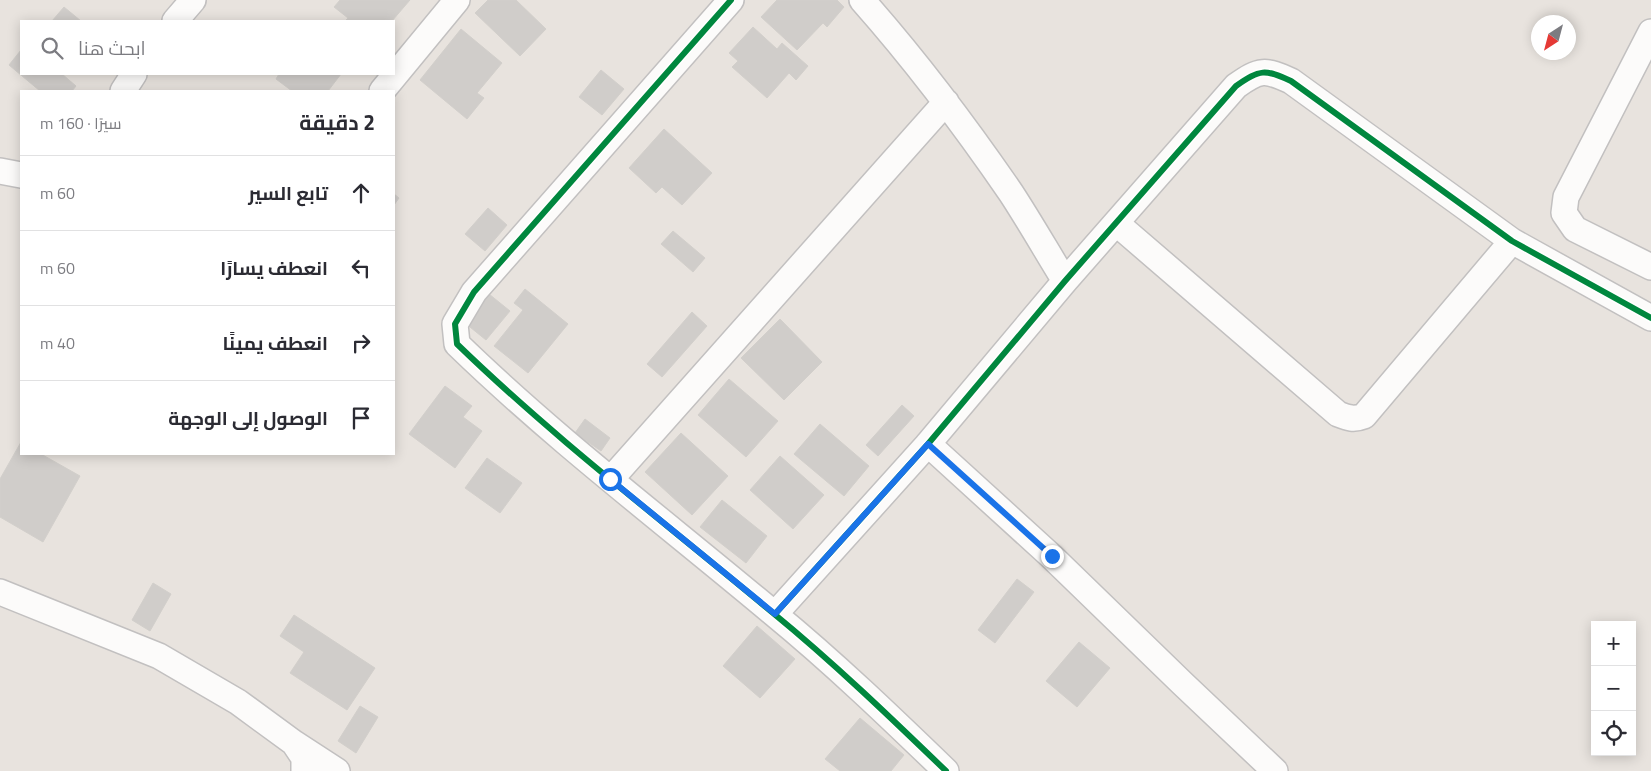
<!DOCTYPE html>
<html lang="ar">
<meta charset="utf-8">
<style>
:root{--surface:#fff;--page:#f7f7f7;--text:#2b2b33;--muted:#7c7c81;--line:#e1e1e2}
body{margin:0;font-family:"Titillium Web",Cairo,sans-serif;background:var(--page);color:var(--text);direction:rtl}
.controls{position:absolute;right:15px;bottom:15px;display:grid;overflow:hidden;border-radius:0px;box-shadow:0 2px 12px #0003}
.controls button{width:45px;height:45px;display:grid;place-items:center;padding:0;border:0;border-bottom:1px solid var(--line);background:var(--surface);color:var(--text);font:25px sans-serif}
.compass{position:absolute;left:1531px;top:15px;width:45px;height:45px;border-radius:50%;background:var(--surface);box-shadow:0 2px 12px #0003;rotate:216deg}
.stop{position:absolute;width:15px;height:15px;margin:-11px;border:4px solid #1a73e8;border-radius:50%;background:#fff}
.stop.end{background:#1a73e8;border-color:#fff;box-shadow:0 1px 5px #0008}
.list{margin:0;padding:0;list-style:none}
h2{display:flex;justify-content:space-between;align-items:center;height:65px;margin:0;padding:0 20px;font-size:21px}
h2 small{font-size:16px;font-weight:400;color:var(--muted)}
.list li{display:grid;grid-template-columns:32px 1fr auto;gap:15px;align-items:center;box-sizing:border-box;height:75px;padding:0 20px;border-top:1px solid var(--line)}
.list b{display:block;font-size:19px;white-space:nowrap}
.list em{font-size:16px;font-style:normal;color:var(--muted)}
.icon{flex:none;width:28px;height:28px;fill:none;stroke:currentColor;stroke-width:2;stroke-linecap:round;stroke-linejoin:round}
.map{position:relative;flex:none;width:1651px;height:771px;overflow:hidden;direction:ltr}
.search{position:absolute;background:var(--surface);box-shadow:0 2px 12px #0003;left:20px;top:20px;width:375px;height:55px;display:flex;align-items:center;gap:12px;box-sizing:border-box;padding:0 18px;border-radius:0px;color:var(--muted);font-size:19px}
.panel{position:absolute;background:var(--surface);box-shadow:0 2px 12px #0003;left:20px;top:90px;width:375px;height:365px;border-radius:0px;direction:rtl}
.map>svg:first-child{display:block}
.building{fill:#d0cdca;stroke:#d2cfcb}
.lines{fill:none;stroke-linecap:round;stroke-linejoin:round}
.minor-casing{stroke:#c2c0c0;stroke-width:28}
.minor{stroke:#fcfbfa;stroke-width:25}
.cycleway-casing{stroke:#fff;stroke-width:9}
.cycleway{stroke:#00873e;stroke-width:6}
.route{stroke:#1a73e8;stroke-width:6}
</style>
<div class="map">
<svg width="1651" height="771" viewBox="0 0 1651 771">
<rect width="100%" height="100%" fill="#e8e3de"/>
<path class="building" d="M 340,0 L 410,0 L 392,21 L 345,21 L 348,18 L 334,7 Z
M 488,0 L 516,0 L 546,29 L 520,56 L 475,13 Z
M 777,0 L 837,0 L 844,7 L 827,27 L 823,23 L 797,50 L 761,17 Z
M 64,7 L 81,21 L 52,21 Z
M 753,27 L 777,49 L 782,43 L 808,66 L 796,80 L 789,73 L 767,98 L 732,67 L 738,61 L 729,53 Z
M 461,29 L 502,63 L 477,93 L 484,98 L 467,119 L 420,80 Z
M 21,50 L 21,74 L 62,74 L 76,86 L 72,91 L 40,91 L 9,65 Z
M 601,70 L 624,89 L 602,115 L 579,97 Z
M 279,74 L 341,74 L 328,91 L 292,91 L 276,79 Z
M 664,129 L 712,173 L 682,205 L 662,187 L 656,193 L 629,168 Z
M 394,194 L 399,198 L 394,205 Z
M 488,208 L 507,225 L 485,251 L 465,234 Z
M 673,231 L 705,258 L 693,272 L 661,244 Z
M 525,289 L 568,324 L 528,373 L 494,346 L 523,310 L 514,303 Z
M 489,294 L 510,311 L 486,340 L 465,323 Z
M 692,312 L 707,326 L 662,377 L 647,364 Z
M 780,319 L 822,362 L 784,400 L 741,358 Z
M 729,379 L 778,421 L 746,457 L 698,415 Z
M 445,386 L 472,406 L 463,417 L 482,431 L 455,468 L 409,434 Z
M 902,405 L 914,416 L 878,456 L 866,445 Z
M 585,419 L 610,438 L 601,451 L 575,433 Z
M 820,424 L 869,466 L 844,496 L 794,454 Z
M 681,433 L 728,476 L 692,515 L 645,472 Z
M 21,442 L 21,454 L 41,454 L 80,476 L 43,542 L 0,517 L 0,479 Z
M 780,456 L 824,495 L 793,529 L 750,490 Z
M 487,458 L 522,483 L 500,513 L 465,488 Z
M 722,500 L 767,536 L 746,563 L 700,527 Z
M 1017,579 L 1034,592 L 995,643 L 978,630 Z
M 153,583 L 171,594 L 150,631 L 132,620 Z
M 294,615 L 375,668 L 347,710 L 290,673 L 304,652 L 280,636 Z
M 757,626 L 795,659 L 760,698 L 723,666 Z
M 1079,642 L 1110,668 L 1077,707 L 1046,681 Z
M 360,706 L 378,717 L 356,753 L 338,741 Z
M 860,718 L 904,755 L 891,771 L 840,771 L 825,759 Z"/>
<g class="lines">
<defs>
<path id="minor" d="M 731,0 L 474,292 L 455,324 L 457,344 C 556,440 667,524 773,613 C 834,663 890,717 946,771
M 862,0 C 916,61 965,126 1011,193 C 1030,222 1047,252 1065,281
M 175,21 L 193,0
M 1651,32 L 1566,197 L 1564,213 L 1575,229 L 1651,267
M 123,91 L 134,74
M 382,91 L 457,0
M 0,171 L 21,175
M 1116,223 L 1338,414 C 1348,418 1354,420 1364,416 L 1512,241
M 928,444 L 1051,556 L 1182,683 L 1275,771
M 611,479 L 946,102
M 0,592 L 159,656 L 238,702 L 294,743 L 304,758 L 304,771
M 775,614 L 928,444 L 1065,281 L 1236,86 C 1260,69 1265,69 1291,81 L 1512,241 L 1651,318
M 294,743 L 337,771"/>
</defs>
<use href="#minor" class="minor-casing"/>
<use href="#minor" class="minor"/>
<defs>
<path id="cycleway" d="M 731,0 L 474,292 L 455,324 L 457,344 C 556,440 667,524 773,613 C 834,663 890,717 946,771
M 775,614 L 928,444 L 1065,281 L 1236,86 C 1260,69 1265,69 1291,81 L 1512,241 L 1651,318"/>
</defs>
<use href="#cycleway" class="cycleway-casing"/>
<use href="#cycleway" class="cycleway"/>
</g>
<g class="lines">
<path class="route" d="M 610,479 L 775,614 L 928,444 L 1052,556"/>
</g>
</svg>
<div class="controls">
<button>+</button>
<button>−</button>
<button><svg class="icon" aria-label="locate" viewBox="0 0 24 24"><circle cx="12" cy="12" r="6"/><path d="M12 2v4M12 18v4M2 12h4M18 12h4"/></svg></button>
</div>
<svg class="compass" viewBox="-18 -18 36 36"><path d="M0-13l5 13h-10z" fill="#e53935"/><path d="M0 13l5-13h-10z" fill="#7c7c81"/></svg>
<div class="stop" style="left:610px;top:479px"></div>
<div class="stop end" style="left:1052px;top:556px"></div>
<div class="search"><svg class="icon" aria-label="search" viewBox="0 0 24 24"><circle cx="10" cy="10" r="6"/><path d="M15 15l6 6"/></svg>ابحث هنا</div>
<section class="panel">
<h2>2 دقيقة<small>سيرًا · 160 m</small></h2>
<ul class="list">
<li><svg class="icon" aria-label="ahead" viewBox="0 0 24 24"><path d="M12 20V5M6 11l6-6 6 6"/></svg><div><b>تابع السير</b></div><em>60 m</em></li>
<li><svg class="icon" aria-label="left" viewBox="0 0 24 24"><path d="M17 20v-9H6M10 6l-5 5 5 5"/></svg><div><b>انعطف يسارًا</b></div><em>60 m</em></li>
<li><svg class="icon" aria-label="right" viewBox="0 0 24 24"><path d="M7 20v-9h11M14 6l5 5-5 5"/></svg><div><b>انعطف يمينًا</b></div><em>40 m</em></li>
<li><svg class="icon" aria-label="arrive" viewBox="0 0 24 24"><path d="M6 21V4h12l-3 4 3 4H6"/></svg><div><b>الوصول إلى الوجهة</b></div></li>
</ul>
</section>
</div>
